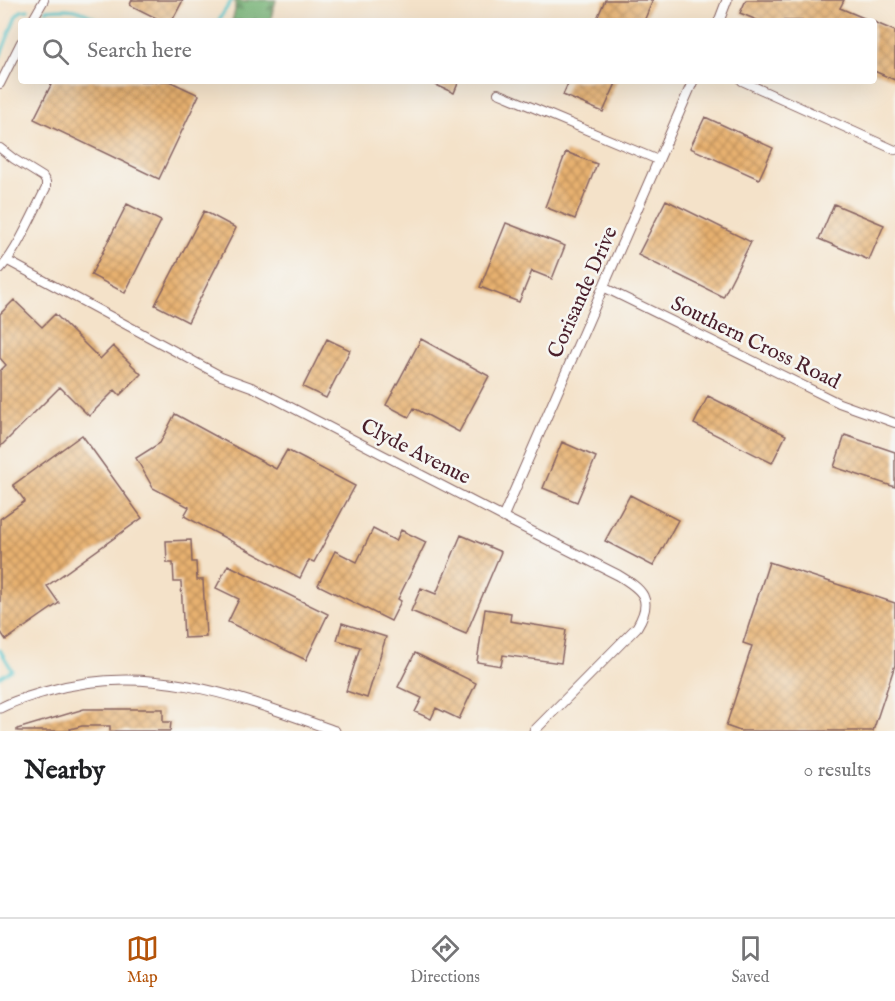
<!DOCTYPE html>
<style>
:root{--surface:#fff;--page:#f2f2f2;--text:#202124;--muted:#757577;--line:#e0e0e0;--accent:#b45309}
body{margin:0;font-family:"IM FELL English",serif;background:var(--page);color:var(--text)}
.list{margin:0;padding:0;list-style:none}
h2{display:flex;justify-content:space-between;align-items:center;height:78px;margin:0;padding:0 24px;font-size:26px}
h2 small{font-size:20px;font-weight:400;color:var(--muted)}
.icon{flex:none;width:33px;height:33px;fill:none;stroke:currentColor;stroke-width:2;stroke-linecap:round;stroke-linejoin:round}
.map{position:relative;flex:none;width:895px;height:731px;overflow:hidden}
.search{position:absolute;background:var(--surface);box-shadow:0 6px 24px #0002;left:18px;right:18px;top:18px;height:66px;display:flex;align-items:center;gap:15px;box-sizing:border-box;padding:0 21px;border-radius:6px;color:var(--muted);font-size:22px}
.sheet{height:186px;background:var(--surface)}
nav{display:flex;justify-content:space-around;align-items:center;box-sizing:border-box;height:84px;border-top:2px solid var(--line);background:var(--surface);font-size:16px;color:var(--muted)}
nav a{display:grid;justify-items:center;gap:3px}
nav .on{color:var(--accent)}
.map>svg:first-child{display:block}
.forest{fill:url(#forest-firs);stroke:#5e684e;stroke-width:1.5}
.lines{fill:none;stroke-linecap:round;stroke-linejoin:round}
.stream{stroke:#57c5cb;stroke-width:3}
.building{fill:url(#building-cross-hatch)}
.minor-casing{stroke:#866362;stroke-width:10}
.tertiary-casing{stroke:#866362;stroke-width:11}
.minor{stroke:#fff;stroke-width:8}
.tertiary{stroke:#fff;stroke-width:9}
.labels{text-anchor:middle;stroke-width:5;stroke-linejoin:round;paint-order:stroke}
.street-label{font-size:21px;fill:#4a1f2b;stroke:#f6f6f2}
</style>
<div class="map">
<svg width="895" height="731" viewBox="0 0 895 731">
<defs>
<pattern id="forest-firs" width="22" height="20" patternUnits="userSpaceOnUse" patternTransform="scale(1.5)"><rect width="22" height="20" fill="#72b172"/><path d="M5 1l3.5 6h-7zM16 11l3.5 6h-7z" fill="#608f5e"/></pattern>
<pattern id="building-cross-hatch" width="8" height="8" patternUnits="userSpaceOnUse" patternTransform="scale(1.5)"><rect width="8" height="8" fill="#e7b16f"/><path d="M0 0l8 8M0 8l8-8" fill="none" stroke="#bd8f5b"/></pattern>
</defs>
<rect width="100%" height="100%" fill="#f6f6f2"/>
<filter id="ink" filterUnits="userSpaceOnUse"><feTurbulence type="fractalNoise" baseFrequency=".0167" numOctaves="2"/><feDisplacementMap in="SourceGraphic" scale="12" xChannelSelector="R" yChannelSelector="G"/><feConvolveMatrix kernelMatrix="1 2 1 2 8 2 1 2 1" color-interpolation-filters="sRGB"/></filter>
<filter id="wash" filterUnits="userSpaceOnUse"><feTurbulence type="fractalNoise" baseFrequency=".008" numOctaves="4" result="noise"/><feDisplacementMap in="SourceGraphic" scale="24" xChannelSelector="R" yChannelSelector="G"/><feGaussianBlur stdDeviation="1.35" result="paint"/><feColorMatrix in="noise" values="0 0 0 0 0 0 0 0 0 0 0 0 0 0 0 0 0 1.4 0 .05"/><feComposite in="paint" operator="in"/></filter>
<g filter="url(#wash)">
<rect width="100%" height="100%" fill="#f4e2c9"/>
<path class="forest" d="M 235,0 L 247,2 L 247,0 L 276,0 L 270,21 L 232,21 L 235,11 Z"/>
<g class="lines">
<path class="stream" d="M 46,10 C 68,8 81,8 99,21
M 218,21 L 232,0
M 0,57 L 16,16 L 21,11 L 28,10
M 0,650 L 12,670 L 0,677"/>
</g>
<g id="blocks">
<path class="building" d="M 132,0 L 183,0 L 172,21 L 162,21 L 130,5 Z
M 605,0 L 653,0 L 644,21 L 596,21 Z
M 746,0 L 844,0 L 840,8 L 871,21 L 759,21 L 740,13 Z
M 874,22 L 895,31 L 895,80 L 874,71 Z
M 53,81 L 169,81 L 199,95 L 159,179 L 34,119 Z
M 427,81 L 459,81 L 454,93 Z
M 569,81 L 617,81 L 603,112 L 563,95 Z
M 705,117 L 773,148 L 759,179 L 690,148 Z
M 566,152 L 597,164 L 575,219 L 545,207 Z
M 666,200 L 751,242 L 723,297 L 638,255 Z
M 127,204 L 161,221 L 125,293 L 91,275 Z
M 834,204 L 884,225 L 869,260 L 819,239 Z
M 204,211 L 236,228 L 188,322 L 155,305 Z
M 506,223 L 565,246 L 552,279 L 532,271 L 519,302 L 480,287 Z
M 14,300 L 42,327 L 55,314 L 100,359 L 113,346 L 141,374 L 120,395 L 115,390 L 89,416 L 60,387 L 0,447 L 0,371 L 6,365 L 0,358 L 0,314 Z
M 327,339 L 350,350 L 326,398 L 303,387 Z
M 421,339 L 489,376 L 459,432 L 414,408 L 409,417 L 386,405 Z
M 708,396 L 786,435 L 772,463 L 694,424 Z
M 175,414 L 276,469 L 287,450 L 355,486 L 314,562 L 309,560 L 300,578 L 184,516 L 189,507 L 153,488 L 136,458 L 160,443 Z
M 82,435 L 142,518 L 47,586 L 59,603 L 6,640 L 0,631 L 0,519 L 25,501 L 13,485 Z
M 845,435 L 895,452 L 895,487 L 834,467 Z
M 562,442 L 596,457 L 577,502 L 543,488 Z
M 630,495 L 678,520 L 653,566 L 605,541 Z
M 373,529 L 396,541 L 401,530 L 426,542 L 398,599 L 401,601 L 391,621 L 318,585 L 335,551 L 357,562 Z
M 461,535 L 501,552 L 466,634 L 411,611 L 421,588 L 436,594 Z
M 191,540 L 192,562 L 196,562 L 197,580 L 203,580 L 206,637 L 184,638 L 181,582 L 174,582 L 173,563 L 167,563 L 166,541 Z
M 769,562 L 895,603 L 895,665 L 873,731 L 740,731 L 726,726 L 752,646 L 743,643 Z
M 228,565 L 328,614 L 306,660 L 228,622 L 239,599 L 216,588 Z
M 485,609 L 511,613 L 510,621 L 566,630 L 561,663 L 503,655 L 501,666 L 477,662 Z
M 342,623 L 386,637 L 367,698 L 346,691 L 360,647 L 337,640 Z
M 415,653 L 476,683 L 459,719 L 436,708 L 431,719 L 415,712 L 422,698 L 398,687 Z
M 84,709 L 163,709 L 163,722 L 171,722 L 170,731 L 110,731 L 110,726 L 82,726 L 70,729 L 71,731 L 17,731 L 17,729 Z"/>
</g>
</g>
<g filter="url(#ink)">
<use href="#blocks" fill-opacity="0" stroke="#866362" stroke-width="1.5"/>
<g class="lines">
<defs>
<path id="minor" d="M 32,21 L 44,0
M 742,81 L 895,150
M 0,84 L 21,42
M 498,93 L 658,160
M 0,148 L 14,159 L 43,177 L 46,182 L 46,188 C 34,211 17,251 0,269
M 8,261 L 221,376 L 254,388 L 503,517
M 603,287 L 839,403 L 895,423"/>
<path id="tertiary" d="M 719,21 L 727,0
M 0,708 C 15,700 31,696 48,691 C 149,661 240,697 335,731
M 534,731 L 637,627 C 654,599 643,590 618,575 L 503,517 L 693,81"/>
</defs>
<use href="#minor" class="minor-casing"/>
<use href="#tertiary" class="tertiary-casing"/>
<use href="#minor" class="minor"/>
<use href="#tertiary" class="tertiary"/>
</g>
</g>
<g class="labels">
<g class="street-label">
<text transform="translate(582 292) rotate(-66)" y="7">Corisande Drive</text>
<text transform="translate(756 342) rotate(26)" y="7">Southern Cross Road</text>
<text transform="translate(416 451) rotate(27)" y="7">Clyde Avenue</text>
</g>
</g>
</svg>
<div class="search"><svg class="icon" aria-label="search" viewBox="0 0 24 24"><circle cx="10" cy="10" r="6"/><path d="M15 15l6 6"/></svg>Search here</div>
</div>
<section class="sheet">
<h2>Nearby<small>0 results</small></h2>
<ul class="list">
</ul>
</section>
<nav>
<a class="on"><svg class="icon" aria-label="map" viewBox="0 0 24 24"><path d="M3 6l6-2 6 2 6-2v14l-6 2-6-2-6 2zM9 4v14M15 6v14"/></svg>Map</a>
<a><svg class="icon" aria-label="directions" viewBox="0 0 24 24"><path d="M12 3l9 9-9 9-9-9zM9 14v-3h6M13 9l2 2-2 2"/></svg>Directions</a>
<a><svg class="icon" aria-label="saved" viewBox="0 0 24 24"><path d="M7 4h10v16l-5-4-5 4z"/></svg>Saved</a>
</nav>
